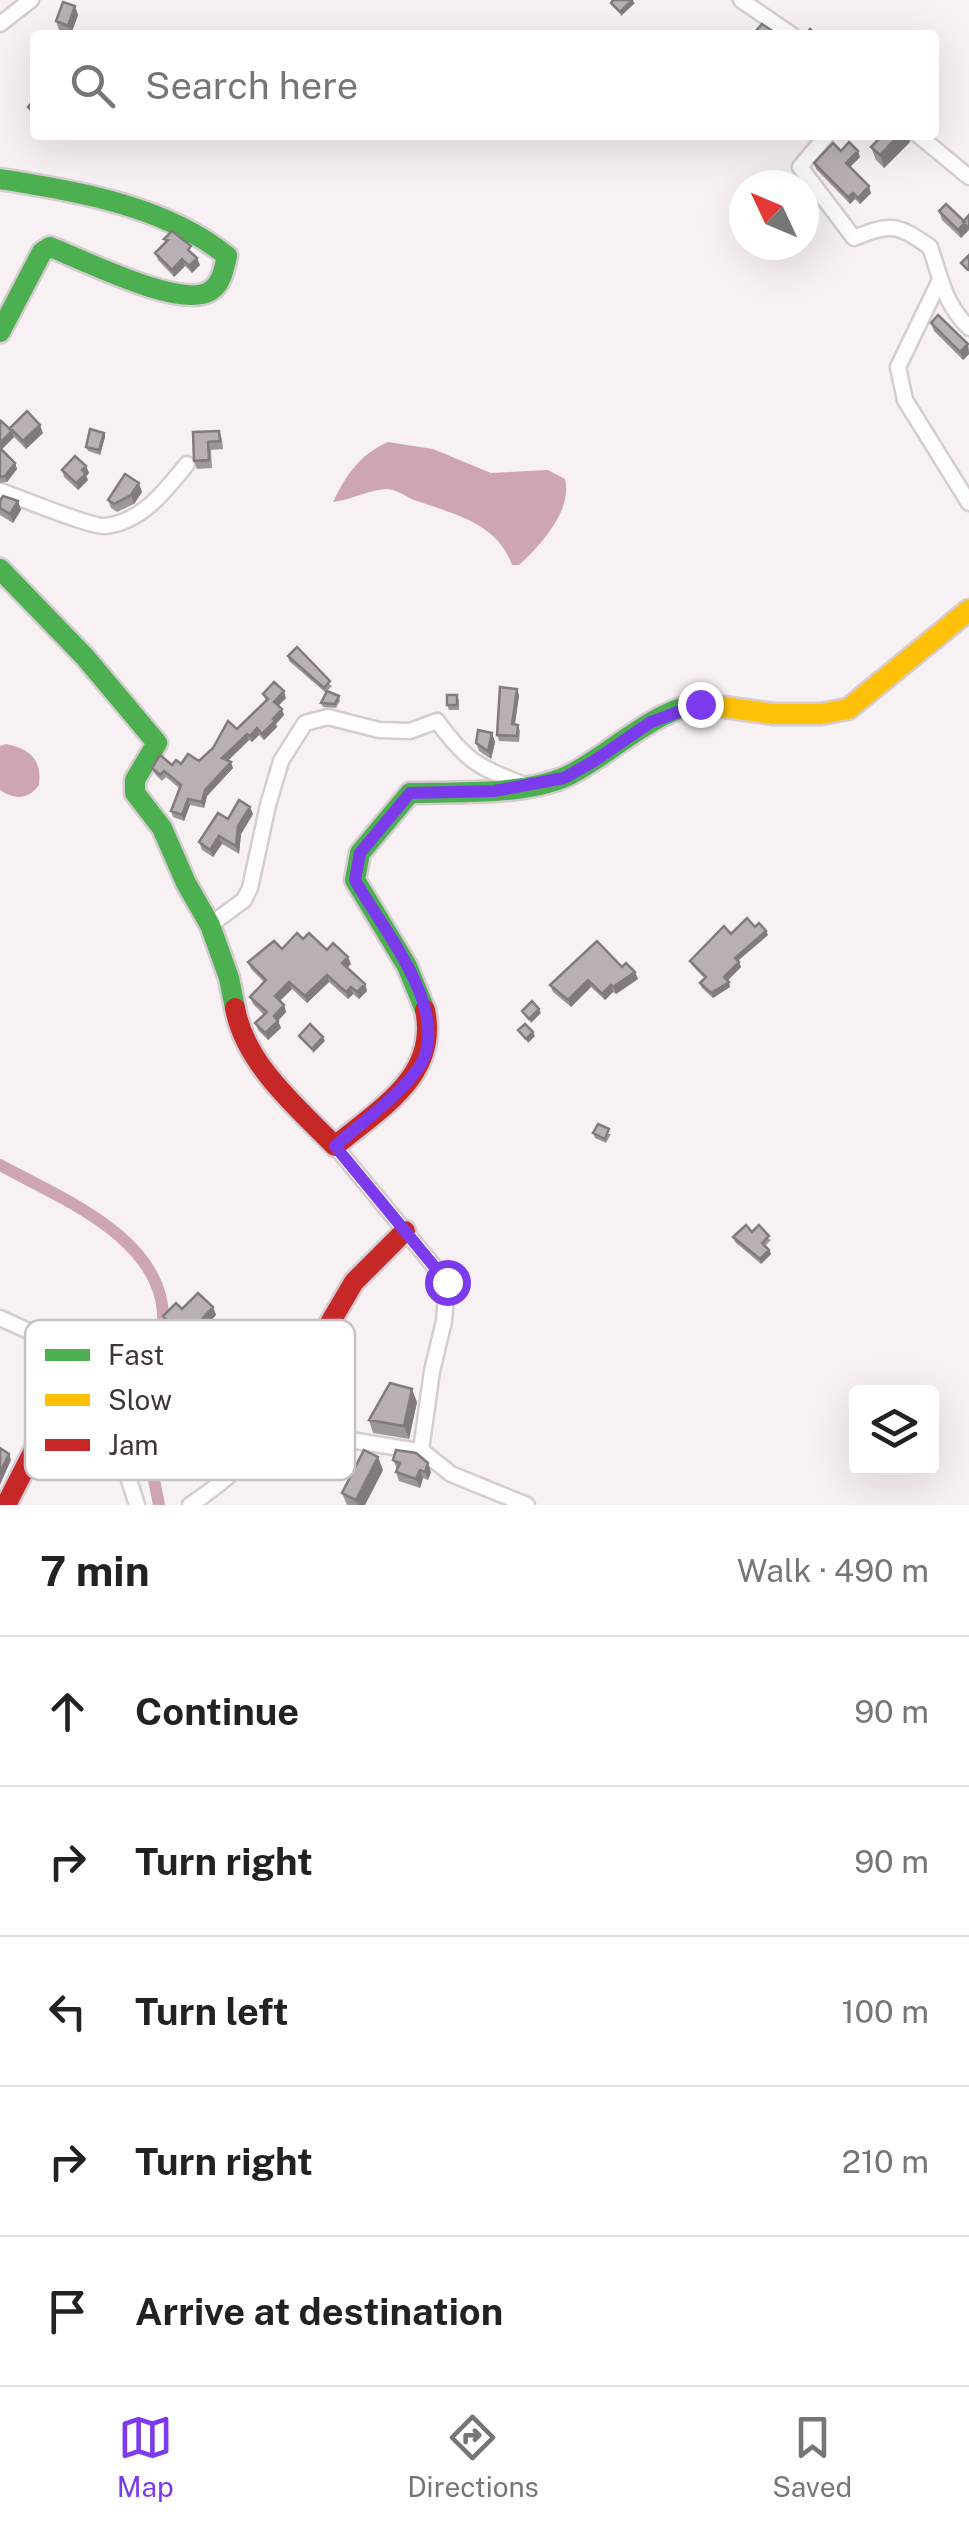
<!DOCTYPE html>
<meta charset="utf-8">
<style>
:root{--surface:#fff;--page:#f2f2f2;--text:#222;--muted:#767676;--line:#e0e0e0;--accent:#7c3aed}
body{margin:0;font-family:"Public Sans",sans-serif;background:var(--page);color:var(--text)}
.controls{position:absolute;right:30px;bottom:30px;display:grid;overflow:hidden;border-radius:10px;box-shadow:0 10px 40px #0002}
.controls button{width:90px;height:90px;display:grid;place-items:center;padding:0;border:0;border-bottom:2px solid var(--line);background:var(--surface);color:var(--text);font:50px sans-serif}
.compass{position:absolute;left:729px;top:170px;width:90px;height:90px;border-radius:50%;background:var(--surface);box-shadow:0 10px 40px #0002;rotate:314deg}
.stop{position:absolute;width:30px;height:30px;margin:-22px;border:8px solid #7c3aed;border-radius:50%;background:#fff}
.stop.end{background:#7c3aed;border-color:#fff;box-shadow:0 2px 10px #0008}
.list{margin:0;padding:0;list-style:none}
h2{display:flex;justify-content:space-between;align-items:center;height:130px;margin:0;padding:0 40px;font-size:42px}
h2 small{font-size:32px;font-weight:400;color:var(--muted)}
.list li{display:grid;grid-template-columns:65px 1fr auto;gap:30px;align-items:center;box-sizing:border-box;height:150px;padding:0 40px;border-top:2px solid var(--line)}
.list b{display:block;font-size:38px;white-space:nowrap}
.list em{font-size:32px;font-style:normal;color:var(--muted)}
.icon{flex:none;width:55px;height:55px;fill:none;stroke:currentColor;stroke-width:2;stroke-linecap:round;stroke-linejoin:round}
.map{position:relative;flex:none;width:969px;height:1505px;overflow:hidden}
.search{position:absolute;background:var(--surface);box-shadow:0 10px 40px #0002;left:30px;right:30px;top:30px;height:110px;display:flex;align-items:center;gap:25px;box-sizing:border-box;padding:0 35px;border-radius:10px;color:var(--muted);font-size:38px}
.sheet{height:880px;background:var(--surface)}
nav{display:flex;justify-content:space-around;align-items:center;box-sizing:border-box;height:140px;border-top:2px solid var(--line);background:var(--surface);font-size:28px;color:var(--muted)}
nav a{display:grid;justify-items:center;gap:5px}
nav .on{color:var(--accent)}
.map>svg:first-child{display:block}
.water{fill:#cda5b3}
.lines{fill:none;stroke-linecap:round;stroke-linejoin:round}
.canal{stroke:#cda5b3;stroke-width:12}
.street-casing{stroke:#d5cccf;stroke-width:19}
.fast-casing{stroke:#d5cccf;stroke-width:25}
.slow-casing{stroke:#d5cccf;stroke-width:25}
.jam-casing{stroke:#d5cccf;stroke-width:25}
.street{stroke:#fefdfd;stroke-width:14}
.fast{stroke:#4caf50;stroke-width:20}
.slow{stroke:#ffc107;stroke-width:20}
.jam{stroke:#c62828;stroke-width:20}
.wall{fill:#9e9799}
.shaded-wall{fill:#817b7d}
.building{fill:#b8b0b2;stroke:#817b7d;stroke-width:2.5}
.route{stroke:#7c3aed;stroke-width:12}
.key{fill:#fff;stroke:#c6c2c4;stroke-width:2.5}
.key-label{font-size:28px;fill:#413539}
</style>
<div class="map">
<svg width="969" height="1505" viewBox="0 0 969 1505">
<rect width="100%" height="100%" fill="#f8f1f3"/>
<path class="water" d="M 388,442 L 433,449 L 491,473 L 548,470 L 565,479 C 573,510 540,546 519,565 L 512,565 C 498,524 455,514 417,501 C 407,498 399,490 388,489 C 371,489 351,500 333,502 C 346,475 360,454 388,442 Z
M 6,744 C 30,749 42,759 39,785 C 28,800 15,800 0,790 L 0,746 Z"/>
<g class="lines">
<path class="canal" d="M 0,1165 C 60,1198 167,1239 163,1323 C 162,1356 141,1388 144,1421 C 146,1449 154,1477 159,1505"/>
<defs>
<path id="street" d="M 741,0 L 792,35
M 0,24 L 31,0
M 827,135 L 800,167 L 854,238 C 891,223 897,224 930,247 C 942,281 943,301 969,328
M 918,135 L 969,177
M 939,282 L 898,367 L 905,400 L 969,503
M 0,491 C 19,497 92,528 106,526 C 143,521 165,491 187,464
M 210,925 L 244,900 L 250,888 L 268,805 L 281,761 L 305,723 L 328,717 L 379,730 L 410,731 L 437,721 C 466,761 479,768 525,785
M 335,1146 L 447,1282 L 444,1321 L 432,1371 L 421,1450 L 451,1474 L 527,1505
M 0,1318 L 55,1343 L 94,1371 L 137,1505
M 190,1505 C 223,1483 256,1456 273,1420 L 326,1436 L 424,1452"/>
<path id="fast" d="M 0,179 C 78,192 164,205 227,256 C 224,268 222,284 210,291 C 181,310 82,259 50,247 L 42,252 L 0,332
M 0,569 L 85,657 L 157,743 L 135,780 L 135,793 L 162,828 L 186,883 L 210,925 L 229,978 L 235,1008
M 425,1010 L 407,966 L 355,880 L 360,853 L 410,793 C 456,792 523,795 565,777 C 607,759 664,698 710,705"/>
<path id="slow" d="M 710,705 L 774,714 L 820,714 L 848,709 L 969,610"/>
<path id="jam" d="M 235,1008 C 245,1064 297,1107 335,1146 C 379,1109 439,1076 425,1010
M 6,1505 L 49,1421 L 88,1379 L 165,1385 L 273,1420 L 281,1387 L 289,1374 L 314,1350 L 354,1282 L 405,1231"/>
</defs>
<use href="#street" class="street-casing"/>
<use href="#fast" class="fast-casing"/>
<use href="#slow" class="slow-casing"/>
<use href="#jam" class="jam-casing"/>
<use href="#street" class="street"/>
<use href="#fast" class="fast"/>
<use href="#slow" class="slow"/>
<use href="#jam" class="jam"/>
</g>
<path class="wall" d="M 75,6 L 78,15 L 71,34 L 59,30 L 56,21 Z
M 883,135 L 909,135 L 910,142 L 884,168 L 876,160 L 871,147 Z
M 841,151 L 860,157 L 850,167 L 871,193 L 860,204 L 855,199 L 850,204 L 816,169 L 814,163 Z
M 939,211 L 964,221 L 969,215 L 969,231 L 967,230 L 961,238 L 942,220 Z
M 164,239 L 194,254 L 200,265 L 192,273 L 185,266 L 174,277 L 158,260 L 155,253 L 166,243 Z
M 931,323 L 968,344 L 969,354 L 963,360 L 934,331 Z
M 0,423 L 11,431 L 43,433 L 26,449 L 14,437 L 1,450 L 15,463 L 17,469 L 7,482 L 0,483 Z
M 219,431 L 222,439 L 223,449 L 211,450 L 212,468 L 197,469 L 194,461 L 193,432 Z
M 104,433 L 105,437 L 100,455 L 88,451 L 86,447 Z
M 86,466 L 89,473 L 86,476 L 88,480 L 78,490 L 64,477 L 62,470 Z
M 142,492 L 134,504 L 117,512 L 111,508 L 108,500 Z
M 0,501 L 18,501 L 21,510 L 13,523 L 0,515 Z
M 288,656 L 332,686 L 327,691 L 339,696 L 340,701 L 336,708 L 323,707 L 321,703 L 326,693 L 289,661 Z
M 263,694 L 286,698 L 278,706 L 284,715 L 276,724 L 277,727 L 264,740 L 259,735 L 252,742 L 249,740 L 228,761 L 233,768 L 207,796 L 204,808 L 190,805 L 184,821 L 173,817 L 171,811 L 179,788 L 166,777 L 162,781 L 155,774 L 152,768 L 199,761 L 237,729 L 266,701 Z
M 519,695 L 515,724 L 518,725 L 520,731 L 519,742 L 499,741 L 497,735 Z
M 459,699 L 459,710 L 449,710 L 447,705 Z
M 492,733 L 495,742 L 491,759 L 479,751 L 476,743 Z
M 253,814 L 241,834 L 239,854 L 222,844 L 213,857 L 202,850 L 199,842 L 228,819 Z
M 755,927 L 768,935 L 738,961 L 741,967 L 727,981 L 730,987 L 713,998 L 702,988 L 700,983 L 705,979 L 692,965 L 690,961 L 731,934 Z
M 303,939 L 351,964 L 347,968 L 365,984 L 367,991 L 359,999 L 353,994 L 348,999 L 329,982 L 307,1003 L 292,989 L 280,1001 L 284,1005 L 286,1012 L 278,1021 L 281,1028 L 268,1040 L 258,1030 L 255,1023 L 264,1015 L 253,1004 L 250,997 L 264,982 L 251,969 L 248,962 Z
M 622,967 L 635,972 L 638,979 L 616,994 L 613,992 L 605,1000 L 591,987 L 571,1007 L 553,992 L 550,985 Z
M 593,1133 L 611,1134 L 606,1143 L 595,1138 Z
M 752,1232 L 771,1240 L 765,1246 L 771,1254 L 761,1264 L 735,1242 L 733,1237 Z
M 213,1307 L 216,1315 L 187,1347 L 166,1325 L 163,1316 L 182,1309 Z
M 417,1402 L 409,1439 L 373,1433 L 369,1420 Z
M 291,1440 L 310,1442 L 307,1453 L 294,1449 Z
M 393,1460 L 431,1472 L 428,1480 L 423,1478 L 420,1488 L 399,1481 L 396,1472 L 397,1469 Z
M 383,1470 L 365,1505 L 347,1505 L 342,1493 Z"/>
<path class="shaded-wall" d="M 632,0 L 635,3 L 621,16 L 620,12 Z
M 75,6 L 78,15 L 71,34 L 68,26 Z
M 899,135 L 909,135 L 910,142 L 884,168 L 880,155 Z
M 858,151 L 860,157 L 848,169 L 846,163 Z
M 869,186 L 871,193 L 860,204 L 858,198 Z
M 853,193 L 855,199 L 850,204 L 848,197 Z
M 965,222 L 968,231 L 961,238 L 958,230 Z
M 197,258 L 200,265 L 192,273 L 189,266 Z
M 182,259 L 185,266 L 174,277 L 172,270 Z
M 968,344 L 969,354 L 963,360 L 960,352 Z
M 40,425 L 43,433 L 26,449 L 23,441 Z
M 12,431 L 14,437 L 0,451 L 0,443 Z
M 104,433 L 105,437 L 100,455 L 99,450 Z
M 15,463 L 17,469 L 7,482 L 5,476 Z
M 86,466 L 89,473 L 86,476 L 88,480 L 78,490 L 76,483 L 82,470 Z
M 139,483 L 142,492 L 134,504 L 131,495 Z
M 18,501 L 21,510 L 13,523 L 10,514 Z
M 517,689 L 519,695 L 514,730 L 512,724 Z
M 284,691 L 286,698 L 276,708 L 274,702 Z
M 282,709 L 284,715 L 276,724 L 277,727 L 264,740 L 262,734 Z
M 257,728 L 259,735 L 252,742 L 250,736 Z
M 492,733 L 495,742 L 491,759 L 488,751 Z
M 247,734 L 249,740 L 224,764 L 222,758 Z
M 231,762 L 233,768 L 207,796 L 204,808 L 202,802 L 205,790 Z
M 188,799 L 190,805 L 184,821 L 182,815 Z
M 250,807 L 253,814 L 241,834 L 239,854 L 236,846 L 238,826 Z
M 219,836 L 222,844 L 213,857 L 210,850 Z
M 766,931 L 768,935 L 736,962 L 735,958 Z
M 348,957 L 351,964 L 345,970 L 342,963 Z
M 739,962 L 741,967 L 726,982 L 724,977 Z
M 635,972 L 638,979 L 616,994 L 613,987 Z
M 327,975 L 329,982 L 307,1003 L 305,996 Z
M 588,980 L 591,987 L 571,1007 L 568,1000 Z
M 289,982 L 292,989 L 277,1003 L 275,996 Z
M 729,982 L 730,987 L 713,998 L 711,993 Z
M 365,984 L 367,991 L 359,999 L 357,992 Z
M 611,985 L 613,992 L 605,1000 L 602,994 Z
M 351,987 L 353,994 L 348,999 L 346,992 Z
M 284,1005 L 286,1012 L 276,1023 L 274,1016 Z
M 539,1009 L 541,1013 L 531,1023 L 529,1019 Z
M 278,1021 L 281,1028 L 268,1040 L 265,1033 Z
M 533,1032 L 535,1036 L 528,1043 L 526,1039 Z
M 323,1037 L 325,1041 L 313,1053 L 312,1049 Z
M 769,1250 L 771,1254 L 761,1264 L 760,1259 Z
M 213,1307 L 216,1315 L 187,1347 L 184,1338 Z
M 412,1389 L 417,1402 L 409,1439 L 404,1426 Z
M 307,1434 L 310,1442 L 307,1453 L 303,1444 Z
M 9,1454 L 11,1460 L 0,1485 L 0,1473 Z
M 378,1457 L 383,1470 L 365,1505 L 358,1505 L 356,1500 Z
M 428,1463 L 431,1472 L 428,1480 L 425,1472 Z
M 420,1470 L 423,1478 L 420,1488 L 416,1479 Z"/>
<path class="building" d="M 613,0 L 632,0 L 620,12 L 611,3 Z
M 63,2 L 75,6 L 68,26 L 56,21 Z
M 762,24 L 771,30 L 767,35 L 758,35 L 755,32 Z
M 810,29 L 817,35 L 805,35 Z
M 35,99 L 35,114 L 28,107 Z
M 883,135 L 899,135 L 880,155 L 871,147 Z
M 849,142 L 858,151 L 846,163 L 869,186 L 858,198 L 853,193 L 848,197 L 814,163 L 833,143 L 841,151 Z
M 946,204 L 965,222 L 958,230 L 939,211 Z
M 969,215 L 969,228 L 963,222 Z
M 172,231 L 191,246 L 188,250 L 197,258 L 189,266 L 182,259 L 172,270 L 155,253 L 168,240 L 164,239 Z
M 969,255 L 969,270 L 968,270 L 961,263 Z
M 938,315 L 968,344 L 960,352 L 931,323 Z
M 27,411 L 40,425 L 23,441 L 10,428 Z
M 1,421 L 12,431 L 0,443 L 0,423 Z
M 90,429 L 104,433 L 99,450 L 86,447 Z
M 219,431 L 220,441 L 208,442 L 209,460 L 194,461 L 193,432 Z
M 0,448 L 15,463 L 5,476 L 0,477 Z
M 75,456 L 86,466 L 82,470 L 86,474 L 76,483 L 62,470 Z
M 125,474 L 139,483 L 131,495 L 114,504 L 108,500 Z
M 3,496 L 18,501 L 10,514 L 0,508 L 0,501 Z
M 297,647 L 330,681 L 324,688 L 288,656 Z
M 274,682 L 284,691 L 274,702 L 282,709 L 273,719 L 275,721 L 262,734 L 257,728 L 250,736 L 247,734 L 222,758 L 231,762 L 205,790 L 202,802 L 188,799 L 182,815 L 171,811 L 181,785 L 164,771 L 160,775 L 152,768 L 160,755 L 172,765 L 176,760 L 181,764 L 188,754 L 199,761 L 213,748 L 228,721 L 237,729 L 268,699 L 263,694 Z
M 500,687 L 517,689 L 512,724 L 518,725 L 517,736 L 497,735 Z
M 327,691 L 339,696 L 335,704 L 321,703 Z
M 447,695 L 457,695 L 457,705 L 447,705 Z
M 478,730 L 492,733 L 488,751 L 476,743 Z
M 239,800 L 250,807 L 238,826 L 236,846 L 219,836 L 210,850 L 199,842 L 218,813 L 228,819 Z
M 747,918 L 755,927 L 759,923 L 766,931 L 735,958 L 739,962 L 724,977 L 729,982 L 711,993 L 700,983 L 706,977 L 690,961 L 724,926 L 731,934 Z
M 297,933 L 303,939 L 309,933 L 327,950 L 333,943 L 348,957 L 342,963 L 365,984 L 357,992 L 351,987 L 346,992 L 327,975 L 305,996 L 289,982 L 275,996 L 284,1005 L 274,1016 L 278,1021 L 265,1033 L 255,1023 L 267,1012 L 250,997 L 266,980 L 248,962 L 274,941 L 282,949 Z
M 597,941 L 622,967 L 626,963 L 635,972 L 613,987 L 611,985 L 602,994 L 588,980 L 568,1000 L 550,985 Z
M 532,1001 L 539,1009 L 529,1019 L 522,1011 Z
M 310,1024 L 323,1037 L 312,1049 L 299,1036 Z
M 525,1024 L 533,1032 L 526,1039 L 518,1030 Z
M 598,1124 L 609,1129 L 605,1139 L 593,1133 Z
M 746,1225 L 752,1232 L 759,1225 L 769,1236 L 762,1243 L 769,1250 L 760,1259 L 733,1237 Z
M 198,1293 L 213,1307 L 184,1338 L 163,1316 L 176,1303 L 182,1309 Z
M 390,1383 L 412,1389 L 404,1426 L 369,1420 Z
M 0,1448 L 9,1454 L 0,1473 Z
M 364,1450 L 378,1457 L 356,1500 L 342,1493 Z
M 396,1450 L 416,1453 L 428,1463 L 425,1472 L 420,1470 L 416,1479 L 396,1472 L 400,1463 L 393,1460 Z"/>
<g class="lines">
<path class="route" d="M 447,1282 L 335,1146 C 358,1126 412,1086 424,1058 C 446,1002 380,926 355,880 L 360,853 L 410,793 L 494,791 L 564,778 L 594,761 L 651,722 L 700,704"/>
</g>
<rect x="25" y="1320" width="330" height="160" rx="15" class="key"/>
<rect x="45" y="1349" width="45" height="12" fill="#4caf50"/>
<rect x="45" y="1394" width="45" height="12" fill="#ffc107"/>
<rect x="45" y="1439" width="45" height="12" fill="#c62828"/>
<g class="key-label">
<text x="108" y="1365">Fast</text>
<text x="108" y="1410">Slow</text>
<text x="108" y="1455">Jam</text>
</g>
</svg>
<div class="controls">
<button><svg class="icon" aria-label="layers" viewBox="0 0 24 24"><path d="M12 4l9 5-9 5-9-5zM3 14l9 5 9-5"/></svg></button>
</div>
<svg class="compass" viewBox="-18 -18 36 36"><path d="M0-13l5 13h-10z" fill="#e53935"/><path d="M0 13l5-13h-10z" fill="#767676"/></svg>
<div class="stop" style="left:447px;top:1282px"></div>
<div class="stop end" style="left:700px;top:704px"></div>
<div class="search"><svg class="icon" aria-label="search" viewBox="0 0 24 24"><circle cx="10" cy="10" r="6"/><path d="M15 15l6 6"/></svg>Search here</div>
</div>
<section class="sheet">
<h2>7 min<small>Walk · 490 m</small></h2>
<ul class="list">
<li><svg class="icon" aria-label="ahead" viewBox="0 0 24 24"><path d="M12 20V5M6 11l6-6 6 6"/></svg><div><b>Continue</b></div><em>90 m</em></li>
<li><svg class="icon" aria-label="right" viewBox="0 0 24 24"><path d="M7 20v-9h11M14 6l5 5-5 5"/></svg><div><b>Turn right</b></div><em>90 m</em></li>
<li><svg class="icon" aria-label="left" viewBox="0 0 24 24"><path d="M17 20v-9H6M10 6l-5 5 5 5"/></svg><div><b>Turn left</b></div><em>100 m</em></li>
<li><svg class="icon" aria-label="right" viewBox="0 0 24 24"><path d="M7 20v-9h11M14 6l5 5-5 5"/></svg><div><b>Turn right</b></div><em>210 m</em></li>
<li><svg class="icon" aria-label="arrive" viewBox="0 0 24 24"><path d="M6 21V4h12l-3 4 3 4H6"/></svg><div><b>Arrive at destination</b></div></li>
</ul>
</section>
<nav>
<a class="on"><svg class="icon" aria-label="map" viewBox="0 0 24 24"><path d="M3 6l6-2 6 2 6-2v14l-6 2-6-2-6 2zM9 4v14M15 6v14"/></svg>Map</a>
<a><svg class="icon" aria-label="directions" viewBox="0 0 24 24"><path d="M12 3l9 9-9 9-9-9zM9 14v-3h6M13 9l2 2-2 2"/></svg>Directions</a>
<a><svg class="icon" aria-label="saved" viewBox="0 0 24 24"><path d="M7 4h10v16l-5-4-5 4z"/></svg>Saved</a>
</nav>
